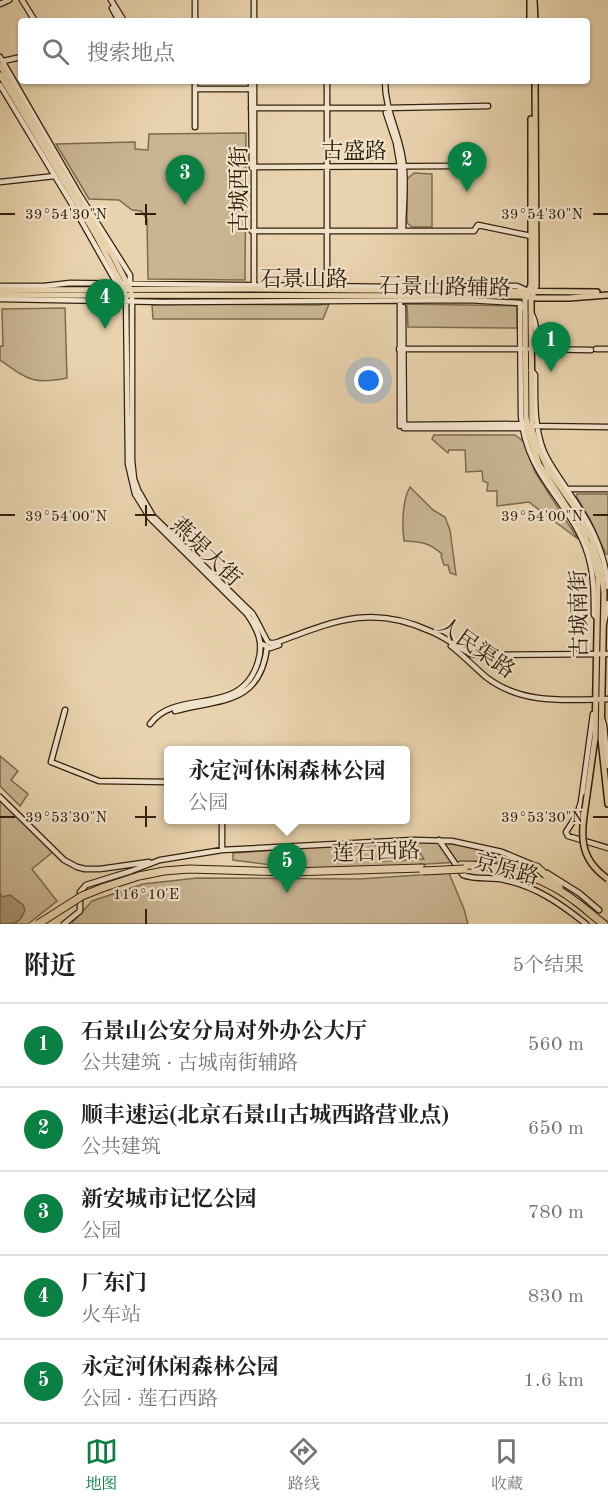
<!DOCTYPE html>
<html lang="zh">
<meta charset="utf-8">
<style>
:root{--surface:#fff;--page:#f6f6f6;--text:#222;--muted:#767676;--line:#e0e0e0;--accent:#0b8043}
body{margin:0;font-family:"Old Standard TT","Noto Serif SC",serif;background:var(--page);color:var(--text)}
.you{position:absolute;left:369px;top:381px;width:21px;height:21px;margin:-15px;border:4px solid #fff;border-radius:50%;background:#1a73e8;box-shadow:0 0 0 9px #1a73e833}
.badge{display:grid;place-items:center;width:39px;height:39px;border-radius:50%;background:var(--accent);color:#fff;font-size:20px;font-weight:700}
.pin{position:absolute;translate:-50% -50px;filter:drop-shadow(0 2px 3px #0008)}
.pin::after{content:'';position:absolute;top:32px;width:21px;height:18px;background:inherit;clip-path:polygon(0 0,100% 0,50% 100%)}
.popup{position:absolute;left:164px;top:746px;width:246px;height:78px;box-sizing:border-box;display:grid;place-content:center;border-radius:6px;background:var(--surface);filter:drop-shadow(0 2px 4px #0005);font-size:20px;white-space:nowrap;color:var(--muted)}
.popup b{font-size:22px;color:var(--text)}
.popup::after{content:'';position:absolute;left:50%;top:100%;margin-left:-12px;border:12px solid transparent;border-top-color:var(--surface)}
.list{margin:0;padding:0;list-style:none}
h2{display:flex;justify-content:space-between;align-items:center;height:78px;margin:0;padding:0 24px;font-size:26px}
h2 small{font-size:20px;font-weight:400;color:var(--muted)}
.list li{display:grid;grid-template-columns:39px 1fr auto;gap:18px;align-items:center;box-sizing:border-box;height:84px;padding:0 24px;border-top:2px solid var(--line)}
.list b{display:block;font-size:22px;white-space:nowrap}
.list p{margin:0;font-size:20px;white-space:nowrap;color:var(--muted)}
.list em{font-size:20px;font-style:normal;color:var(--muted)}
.icon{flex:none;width:33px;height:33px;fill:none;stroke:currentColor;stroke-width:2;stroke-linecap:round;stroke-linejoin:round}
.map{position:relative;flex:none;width:608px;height:924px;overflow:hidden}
.search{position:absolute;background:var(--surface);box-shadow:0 2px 4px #0004;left:18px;right:18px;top:18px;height:66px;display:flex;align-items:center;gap:15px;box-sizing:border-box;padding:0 21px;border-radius:6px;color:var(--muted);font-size:22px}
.sheet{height:498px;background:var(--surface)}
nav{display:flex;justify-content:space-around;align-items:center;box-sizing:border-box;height:84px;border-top:2px solid var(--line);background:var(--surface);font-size:16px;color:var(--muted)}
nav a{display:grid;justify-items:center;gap:3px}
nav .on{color:var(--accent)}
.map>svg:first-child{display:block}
.green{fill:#cab593;stroke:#7d6b50;stroke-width:1.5}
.water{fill:#aa9677;stroke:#79674d;stroke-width:1.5}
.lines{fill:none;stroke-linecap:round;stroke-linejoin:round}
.secondary-casing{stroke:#30210d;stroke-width:7}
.primary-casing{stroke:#30210d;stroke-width:8}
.highway-casing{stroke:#30210d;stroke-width:9}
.secondary{stroke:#f1e2ca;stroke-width:4.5}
.primary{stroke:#e9d3ae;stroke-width:5}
.highway{stroke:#e9d3ae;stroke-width:7}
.primary-bridge-casing{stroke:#30210d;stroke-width:8;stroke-linecap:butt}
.highway-bridge-casing{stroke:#30210d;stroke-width:9;stroke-linecap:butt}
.primary-bridge{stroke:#e9d3ae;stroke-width:5}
.highway-bridge{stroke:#e9d3ae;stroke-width:7}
.ticks{fill:none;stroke:#30210d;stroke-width:2}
.labels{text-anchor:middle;stroke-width:4.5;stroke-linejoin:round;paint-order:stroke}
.street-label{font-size:22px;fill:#30210d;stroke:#f1e2ca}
.ticks-label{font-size:15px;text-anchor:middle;fill:#30210d;stroke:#f1e2ca;stroke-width:4.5;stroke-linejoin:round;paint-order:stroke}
</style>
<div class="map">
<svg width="608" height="924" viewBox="0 0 608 924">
<rect width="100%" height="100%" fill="#e9d3ae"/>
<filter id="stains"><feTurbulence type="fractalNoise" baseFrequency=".00333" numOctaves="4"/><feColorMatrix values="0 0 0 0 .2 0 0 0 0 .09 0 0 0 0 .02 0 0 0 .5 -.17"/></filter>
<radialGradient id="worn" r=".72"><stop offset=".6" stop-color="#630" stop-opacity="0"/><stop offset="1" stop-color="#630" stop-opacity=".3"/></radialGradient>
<path class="green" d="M 246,133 L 245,280 L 148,279 L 147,219 L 141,211 L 132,210 L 119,200 L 89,199 L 56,144 L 135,142 L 135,149 L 148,150 L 149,134 Z
M 414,173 L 432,174 L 432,227 L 412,227 L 407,223 L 407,179 Z
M 195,304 L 318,305 L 329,304 L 323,319 L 153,319 L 152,305 Z
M 407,304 L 517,306 L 517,328 L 408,327 Z
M 65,308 L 67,378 C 33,385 27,379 0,360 L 0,346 L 3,346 L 2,309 Z
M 434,435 L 515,435 L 524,442 L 535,472 L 578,539 L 529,502 L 497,506 L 497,491 L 487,491 L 488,483 L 483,481 L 482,471 L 466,472 L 465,450 L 449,450 L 448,453 L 432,439 Z
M 410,487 L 433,510 L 445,517 L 450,530 L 456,575 L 450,573 L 448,565 L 444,565 L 441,556 L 442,554 C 428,542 421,542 404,541 C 402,525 402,501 410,487 Z
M 577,494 L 608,494 L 608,554 L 606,554 L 590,519 L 576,496 Z
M 0,756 L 18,771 L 11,780 L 28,794 L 20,806 L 0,786 Z
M 0,799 L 54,851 L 32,869 L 57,901 L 28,924 L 0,924 Z
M 412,842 C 460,843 514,847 550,881 L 505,863 L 479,861 L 356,868 L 295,868 L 233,860 L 233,853 L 383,843 L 383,861 L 424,859 Z
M 449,873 L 464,909 L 468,924 L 71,924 L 92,901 L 143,884 L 197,878 L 359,879 Z"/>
<path class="water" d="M 0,893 L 2,897 L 10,895 L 23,905 L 25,910 C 20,924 15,924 0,924 Z"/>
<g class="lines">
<defs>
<path id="secondary" d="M 22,0 L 35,21
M 111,0 L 124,21
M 195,0 L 195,21
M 254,0 L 254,21
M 0,4 L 9,0
M 112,8 L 119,21
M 0,57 L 79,194 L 130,275 L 130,284
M 3,61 L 21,57
M 251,81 L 252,168
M 327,81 L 327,286
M 385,81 C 385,109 397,128 402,155 C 407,179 403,206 403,231
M 0,85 L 73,206 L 117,284
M 195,89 L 251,89
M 251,108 L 385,108 L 488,106
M 386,113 L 396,143 L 400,166 L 400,231
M 195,127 L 195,81
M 252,167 L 456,166
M 0,182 L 55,176
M 252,231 L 474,231 L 478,225 L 531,236
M 254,285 L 254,81
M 0,286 L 44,286 L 70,283 L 395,287 L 517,286 L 528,291
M 126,295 L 128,464 L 135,494 L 150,518 L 247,614 C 258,630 264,643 258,662 C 241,719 177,687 150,724
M 132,296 L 132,460 L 134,479 L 138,490 L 153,516 L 252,613 C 256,618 266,640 268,642 C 271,644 275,643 278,642 C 334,621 372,604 430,631 C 445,637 457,647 471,654 L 479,655 L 608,654
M 0,299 L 163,302 L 468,300 L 520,303 L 524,309
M 400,300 L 400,426
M 520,303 L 521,416 C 527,479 572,502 588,555 C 594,575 594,595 594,615 L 597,618
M 403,307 L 404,427
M 531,313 C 537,322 538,340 532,349
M 399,349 L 522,349
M 530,349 L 591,350
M 596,349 L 608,349
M 531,370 L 535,375 C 535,401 534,427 544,452 C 550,466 560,478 568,491 C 589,521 605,550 608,587
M 400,425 L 524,424
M 535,426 L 608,427
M 404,428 L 524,428
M 567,489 L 608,489
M 604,623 L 608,603
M 262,644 L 270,648 L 279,645
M 451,646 C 463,655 474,667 486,677 C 522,705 566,700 608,699
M 65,710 L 51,762 L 99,781 L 168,782
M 175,711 C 218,699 260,706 267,647
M 593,714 L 581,802 L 577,815 L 566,832 L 568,836 L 608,848
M 602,719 L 604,725 L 608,766
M 0,797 L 64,860 L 77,867 L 85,869 L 100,869 L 149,862
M 439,840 L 463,875 C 475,880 492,877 505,880 C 537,887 561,904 586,924
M 222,850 L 222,820
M 547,873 L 579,893 L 599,910
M 64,924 L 80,911 L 80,892 L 86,885 L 131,871 L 160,860 L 222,850 L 413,840 L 452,841 L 502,852 L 538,867"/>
<path id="primary" d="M 530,0 L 530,21
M 534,0 L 535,21
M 0,65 L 113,256 L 131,291
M 0,75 L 97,237 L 125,291
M 535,81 L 536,263 L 536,286 L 531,300 L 532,429 L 538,448 L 548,469 L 575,508 L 592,539 L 602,573 L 604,593 L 601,739 L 608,804
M 531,119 L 531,285 L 525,300 L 526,416 L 528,433 L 539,464 L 583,532 L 592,553 L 598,577 L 595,738 L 587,795
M 0,290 L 246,289 L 597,292
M 0,295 L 520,296 L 537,298 L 569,298 L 608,295"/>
<path id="highway" d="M 461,865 C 503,865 541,875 575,901 C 585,908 594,917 604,924
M 537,867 L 559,887
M 102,888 L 139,876 L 164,871 L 189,869 L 290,872 L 422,868"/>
</defs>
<use href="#secondary" class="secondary-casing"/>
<use href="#primary" class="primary-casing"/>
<use href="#highway" class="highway-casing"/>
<use href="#secondary" class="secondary"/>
<use href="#primary" class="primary"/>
<use href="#highway" class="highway"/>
<defs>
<path id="primary-bridge" d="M 587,795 C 582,831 575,856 608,879"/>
<path id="highway-bridge" d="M 423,871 L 464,869
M 38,924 L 82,896 L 102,888"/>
</defs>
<use href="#primary-bridge" class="primary-bridge-casing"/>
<use href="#highway-bridge" class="highway-bridge-casing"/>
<use href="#primary-bridge" class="primary-bridge"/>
<use href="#highway-bridge" class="highway-bridge"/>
</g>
<path class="ticks" d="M 146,204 L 146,225M 0,214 L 15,214M 135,214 L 156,214M 593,214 L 608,214M 146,505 L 146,526M 0,515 L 15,515M 135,515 L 156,515M 593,515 L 608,515M 146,806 L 146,827M 0,817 L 15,817M 135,817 L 156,817M 593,817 L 608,817M 146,909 L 146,924"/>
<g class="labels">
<g class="street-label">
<text x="354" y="158">古盛路</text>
<text transform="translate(238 190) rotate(-90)" y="8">古城西街</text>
<text x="304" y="286">石景山路</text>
<text transform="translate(445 286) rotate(1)" y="8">石景山路辅路</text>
<text transform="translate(207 551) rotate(44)" y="8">燕堤大街</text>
<text transform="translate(578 614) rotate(-91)" y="8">古城南街</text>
<text transform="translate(477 647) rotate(35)" y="8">人民渠路</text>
<text transform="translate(376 851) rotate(-2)" y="8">莲石西路</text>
<text transform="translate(507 868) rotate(15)" y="8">京原路</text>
</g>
</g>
<g class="ticks-label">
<text x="66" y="219">39°54'30"N</text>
<text x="542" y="219">39°54'30"N</text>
<text x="66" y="521">39°54'00"N</text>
<text x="542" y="521">39°54'00"N</text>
<text x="66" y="822">39°53'30"N</text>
<text x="542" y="822">39°53'30"N</text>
<text x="146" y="899">116°10'E</text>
</g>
<rect width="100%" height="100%" filter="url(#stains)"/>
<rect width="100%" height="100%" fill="url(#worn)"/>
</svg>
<div class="you"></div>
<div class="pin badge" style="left:551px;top:372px">1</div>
<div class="pin badge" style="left:467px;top:192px">2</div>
<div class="pin badge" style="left:185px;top:205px">3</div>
<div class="pin badge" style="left:105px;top:329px">4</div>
<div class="pin badge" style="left:287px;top:893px">5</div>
<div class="popup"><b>永定河休闲森林公园</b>公园</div>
<div class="search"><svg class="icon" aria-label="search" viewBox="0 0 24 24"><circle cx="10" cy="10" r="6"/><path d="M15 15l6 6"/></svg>搜索地点</div>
</div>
<section class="sheet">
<h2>附近<small>5个结果</small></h2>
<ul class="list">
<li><span class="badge">1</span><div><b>石景山公安分局对外办公大厅</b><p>公共建筑 · 古城南街辅路</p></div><em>560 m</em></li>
<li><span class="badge">2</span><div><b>顺丰速运(北京石景山古城西路营业点)</b><p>公共建筑</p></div><em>650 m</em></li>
<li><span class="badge">3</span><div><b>新安城市记忆公园</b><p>公园</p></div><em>780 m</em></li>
<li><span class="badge">4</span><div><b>厂东门</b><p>火车站</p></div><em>830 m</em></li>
<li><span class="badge">5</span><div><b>永定河休闲森林公园</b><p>公园 · 莲石西路</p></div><em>1.6 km</em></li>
</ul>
</section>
<nav>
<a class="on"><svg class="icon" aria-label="map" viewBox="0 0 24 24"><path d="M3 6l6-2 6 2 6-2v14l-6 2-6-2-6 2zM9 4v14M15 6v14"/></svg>地图</a>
<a><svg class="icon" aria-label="directions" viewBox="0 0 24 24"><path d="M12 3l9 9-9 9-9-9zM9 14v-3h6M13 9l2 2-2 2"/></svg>路线</a>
<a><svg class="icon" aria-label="saved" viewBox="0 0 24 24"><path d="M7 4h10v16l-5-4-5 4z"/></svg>收藏</a>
</nav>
